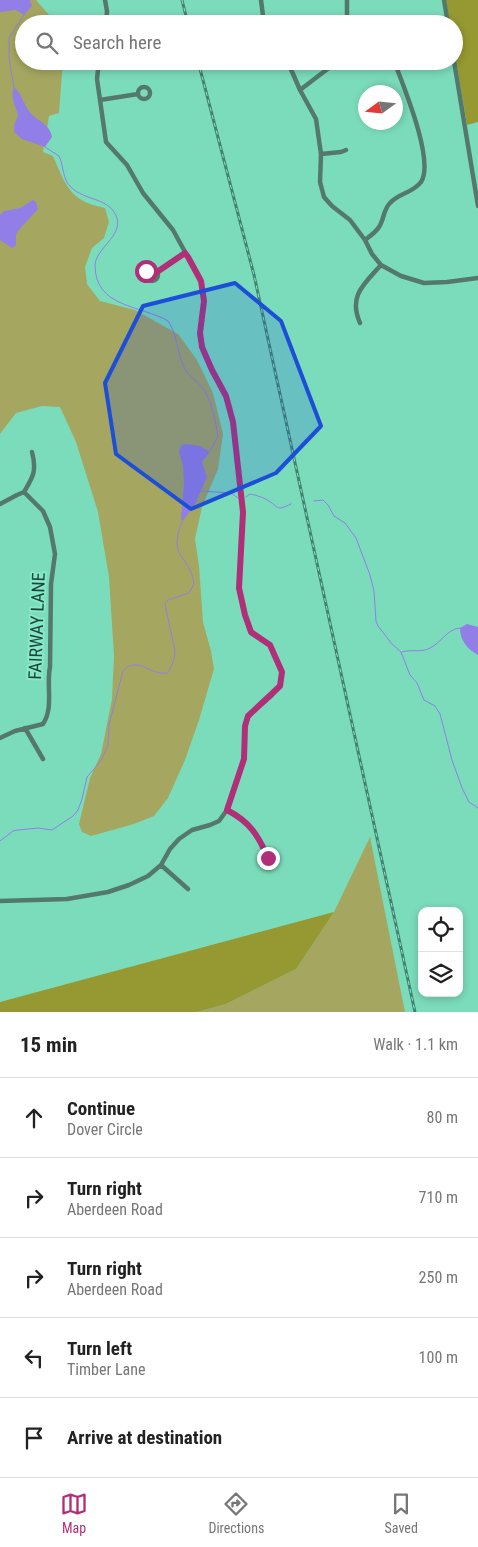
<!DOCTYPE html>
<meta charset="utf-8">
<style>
:root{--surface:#fff;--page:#f6f6f6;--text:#222;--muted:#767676;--line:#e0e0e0;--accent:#b12f78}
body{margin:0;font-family:"Roboto Condensed",sans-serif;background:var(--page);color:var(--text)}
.controls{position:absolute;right:15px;bottom:15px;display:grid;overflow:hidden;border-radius:10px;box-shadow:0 2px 8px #0003}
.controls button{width:45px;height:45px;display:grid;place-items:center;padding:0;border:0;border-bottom:1px solid var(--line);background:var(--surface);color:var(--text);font:25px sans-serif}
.compass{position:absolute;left:358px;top:85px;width:45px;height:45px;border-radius:50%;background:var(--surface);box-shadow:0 2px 8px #0003;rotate:255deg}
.stop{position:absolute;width:15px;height:15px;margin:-11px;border:4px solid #b12f78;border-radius:50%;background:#fff}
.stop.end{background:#b12f78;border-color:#fff;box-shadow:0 1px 5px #0008}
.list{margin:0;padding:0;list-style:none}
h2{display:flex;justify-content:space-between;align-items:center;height:65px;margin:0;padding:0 20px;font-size:21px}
h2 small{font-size:16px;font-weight:400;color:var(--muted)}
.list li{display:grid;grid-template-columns:32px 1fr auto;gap:15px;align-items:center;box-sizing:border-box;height:80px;padding:0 20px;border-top:1px solid var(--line)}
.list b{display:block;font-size:19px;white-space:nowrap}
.list p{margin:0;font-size:16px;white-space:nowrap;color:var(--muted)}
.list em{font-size:16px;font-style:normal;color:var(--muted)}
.icon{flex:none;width:28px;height:28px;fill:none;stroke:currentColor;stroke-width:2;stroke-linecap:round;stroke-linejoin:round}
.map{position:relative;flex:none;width:478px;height:1012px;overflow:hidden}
.search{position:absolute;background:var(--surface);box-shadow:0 2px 8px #0003;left:15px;right:15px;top:15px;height:55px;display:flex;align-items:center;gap:12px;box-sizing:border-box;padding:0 18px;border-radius:28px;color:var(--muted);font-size:19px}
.sheet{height:465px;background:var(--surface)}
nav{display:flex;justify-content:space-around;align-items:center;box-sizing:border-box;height:70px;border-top:1px solid var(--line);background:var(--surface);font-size:14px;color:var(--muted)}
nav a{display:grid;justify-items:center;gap:2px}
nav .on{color:var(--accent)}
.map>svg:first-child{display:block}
.green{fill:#a5a760}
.forest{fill:#969832}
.water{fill:#927ee7}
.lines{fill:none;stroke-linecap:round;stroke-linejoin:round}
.stream{stroke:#927ee7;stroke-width:1}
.minor{stroke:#54796c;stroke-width:4.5}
.rail-casing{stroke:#43826e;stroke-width:3}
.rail{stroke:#88e9c9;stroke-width:1;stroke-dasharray:4;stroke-linecap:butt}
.route{stroke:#b12f78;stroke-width:6}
.marked{fill:#1d4ed8;fill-opacity:0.2;stroke:#1d4ed8;stroke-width:4;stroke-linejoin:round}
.labels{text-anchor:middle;stroke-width:4;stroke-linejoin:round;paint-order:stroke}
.street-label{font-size:18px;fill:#1c4539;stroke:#88e9c9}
</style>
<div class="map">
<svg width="478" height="1012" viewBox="0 0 478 1012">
<rect width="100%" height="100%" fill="#7bdcbc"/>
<path class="green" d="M 0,0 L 36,0 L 57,24 L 24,24 L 24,61 L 63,61 L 59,113 L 49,116 L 43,152 L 53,156 C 66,186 70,201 105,208 L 109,222 L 104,238 L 92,248 L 85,267 L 87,284 L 100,301 L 135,310 L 178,334 L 197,360 L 213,393 L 223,434 L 218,469 L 202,507 L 195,539 L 199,566 L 203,622 L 211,651 L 214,669 L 199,720 L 185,760 L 168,798 L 154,816 L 134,824 L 91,836 L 82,832 L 79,824 L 90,778 L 101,754 L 112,699 L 114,656 L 109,577 L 98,512 L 76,442 L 60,407 L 42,406 L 16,413 L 0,434 Z
M 370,837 L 405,1012 L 197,1012 L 226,1004 L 296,969 L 334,912 Z"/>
<path class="forest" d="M 446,0 L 478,0 L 478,122 L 467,125 L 454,49 L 454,24 L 450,24 Z
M 334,912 L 296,969 L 226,1004 L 197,1012 L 0,1012 L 0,1002 Z"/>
<path class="water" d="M 0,0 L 30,0 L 32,6 L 24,15 L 16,10 L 0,12 Z
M 14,87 C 22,94 23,103 29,111 C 36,121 50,123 52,137 L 45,147 L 22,139 L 14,132 L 14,126 L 18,115 C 15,105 10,97 14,87 Z
M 33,200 L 36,202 L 38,209 L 18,231 L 16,235 L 16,245 L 12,248 L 0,240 L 0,215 L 4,211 L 20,208 Z
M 186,444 L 200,446 L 210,452 L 202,462 L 207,477 L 194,506 L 182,522 L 181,518 L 184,483 L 183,466 L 179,451 L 182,445 Z
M 467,624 L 478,627 L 478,655 C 467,649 460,640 460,628 Z"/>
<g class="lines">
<path class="stream" d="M 14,87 L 9,58 L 9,38 L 24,15
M 45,147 L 59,156 C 64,166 62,179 71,187 C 84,201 110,197 117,218 C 122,237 96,248 95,265 C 95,308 141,305 168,321 C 177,334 177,351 183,365 C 186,374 195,379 201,386 C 211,397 216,422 218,437 L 210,451
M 201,491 L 231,493 L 238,498
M 246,497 L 250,494 C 256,495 265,498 269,501 C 280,508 276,511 291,504
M 314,501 L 323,500 L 328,505 L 334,516 L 345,523 L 356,538 L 370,575 L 374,591 L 376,621 L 378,626 L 392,644 L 401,652 L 410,675 L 417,683 L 424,700 L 435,706 L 440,714 L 452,760 L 462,788 L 469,802 L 478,808
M 402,652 C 411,649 421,653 430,648 C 441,643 447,629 460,628
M 0,841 L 13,831 L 18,830 L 38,828 L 52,830 L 73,816 L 78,810 L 82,799 L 87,777 L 101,761 L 108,745 L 109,725 L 123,671 C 137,655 151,676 167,673 C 172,667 175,659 175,651 L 165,604 L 168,600 L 189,593 L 194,584 C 190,554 167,559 182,522"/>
<path class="minor" d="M 105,0 L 107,11 L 106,24
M 261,0 L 264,24
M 444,0 L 448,24
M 347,24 L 347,0
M 285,61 L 290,67 L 300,90 L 316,119 L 321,154 L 320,182 L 324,197 L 332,206 L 350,220 L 365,240 L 372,254 L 381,265 L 401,276 L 424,283 L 447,282 L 478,278
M 454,61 L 478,206
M138 93a6 6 0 1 1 12 0a6 6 0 1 1-12 0Z
M 300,90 L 334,64 L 343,61 L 361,65 L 376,61
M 100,100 L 138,94
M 321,154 L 341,152 L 346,150
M 365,240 C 369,237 376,232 379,227 C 384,220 383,210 390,203 C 399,193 413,193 421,182 C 435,161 403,85 394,61
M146 275a6 6 0 1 1 12 0a6 6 0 1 1-12 0Z
M 157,272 L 185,253
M 360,323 C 348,296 364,284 381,265
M 24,492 C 33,477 37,471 32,452
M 0,504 L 17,495 L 24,492
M 25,728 L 43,759
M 0,738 L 15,731 L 43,724 C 54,707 46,686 50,667 L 51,584 L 55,554 L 50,527 L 43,511 L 24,492
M 227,810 C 250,822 258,835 268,858
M 161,865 L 188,889
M 0,901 L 67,899 L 108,892 L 129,885 L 148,876 L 161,865 L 170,849 L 179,839 L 192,830 L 210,825 L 219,821 L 227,810 L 244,759 L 245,726 L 248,716 L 271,696 L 280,686 L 282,672 L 270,645 L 251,633 L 245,615 L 239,588 L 243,513 L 233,422 L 226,396 L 212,370 L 202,347 L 200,333 L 204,301 L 201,281 L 173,230 L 143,193 L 127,165 L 106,142 L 97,79 L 99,61"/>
<defs>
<path id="rail" d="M 182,0 L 188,24
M 198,61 L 254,275 L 415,1012"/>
</defs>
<use href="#rail" class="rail-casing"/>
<use href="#rail" class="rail"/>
</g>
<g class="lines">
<path class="route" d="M 146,271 L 153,269 L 157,272 L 185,253 L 188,257 L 201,281 L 204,301 L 200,333 L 202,347 L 212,370 L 226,396 L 233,422 L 243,512 L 239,588 L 245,615 L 251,632 L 270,645 L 282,672 L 280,686 L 248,716 L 245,726 L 244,759 L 227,810 C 250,822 258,835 268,858"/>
</g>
<path class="marked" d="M 235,283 L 281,321 L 321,426 L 276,473 L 191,509 L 116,454 L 105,383 L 143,306 Z"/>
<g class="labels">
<g class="street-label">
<text transform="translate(37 626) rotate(-88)" y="6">FAIRWAY LANE</text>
</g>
</g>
</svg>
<div class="controls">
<button><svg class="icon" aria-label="locate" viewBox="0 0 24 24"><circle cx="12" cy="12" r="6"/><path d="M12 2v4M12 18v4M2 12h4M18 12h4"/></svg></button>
<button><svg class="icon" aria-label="layers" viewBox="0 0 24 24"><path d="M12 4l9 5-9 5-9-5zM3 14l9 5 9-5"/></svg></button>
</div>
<svg class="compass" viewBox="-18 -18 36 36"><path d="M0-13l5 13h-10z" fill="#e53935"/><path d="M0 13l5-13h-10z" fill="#767676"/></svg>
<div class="stop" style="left:146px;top:271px"></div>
<div class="stop end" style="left:268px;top:858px"></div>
<div class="search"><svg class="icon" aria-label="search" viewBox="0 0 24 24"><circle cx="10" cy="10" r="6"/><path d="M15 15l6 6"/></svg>Search here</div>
</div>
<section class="sheet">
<h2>15 min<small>Walk · 1.1 km</small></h2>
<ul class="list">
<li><svg class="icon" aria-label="ahead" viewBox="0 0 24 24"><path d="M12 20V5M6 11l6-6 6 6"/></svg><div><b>Continue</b><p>Dover Circle</p></div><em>80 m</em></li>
<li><svg class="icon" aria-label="right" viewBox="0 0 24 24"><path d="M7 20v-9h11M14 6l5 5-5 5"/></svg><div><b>Turn right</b><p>Aberdeen Road</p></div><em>710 m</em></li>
<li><svg class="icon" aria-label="right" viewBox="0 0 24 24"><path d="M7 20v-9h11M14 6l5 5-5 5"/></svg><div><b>Turn right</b><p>Aberdeen Road</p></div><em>250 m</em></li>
<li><svg class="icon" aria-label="left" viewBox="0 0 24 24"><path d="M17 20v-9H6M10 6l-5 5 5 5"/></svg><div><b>Turn left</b><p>Timber Lane</p></div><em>100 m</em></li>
<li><svg class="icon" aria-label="arrive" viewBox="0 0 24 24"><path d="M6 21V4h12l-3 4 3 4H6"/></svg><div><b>Arrive at destination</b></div></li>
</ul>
</section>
<nav>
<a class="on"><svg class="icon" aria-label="map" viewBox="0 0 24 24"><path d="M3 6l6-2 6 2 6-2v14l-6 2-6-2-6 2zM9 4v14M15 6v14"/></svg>Map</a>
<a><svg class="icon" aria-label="directions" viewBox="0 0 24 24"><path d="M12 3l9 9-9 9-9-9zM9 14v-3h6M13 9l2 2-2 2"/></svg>Directions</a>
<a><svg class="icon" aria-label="saved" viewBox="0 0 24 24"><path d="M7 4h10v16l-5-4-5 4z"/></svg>Saved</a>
</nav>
